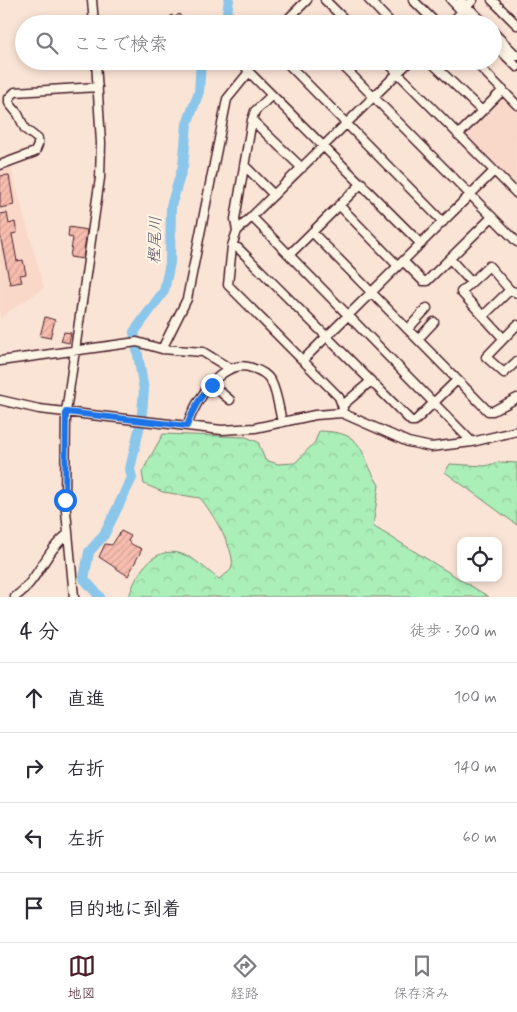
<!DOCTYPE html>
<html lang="ja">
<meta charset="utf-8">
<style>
:root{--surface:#fff;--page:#f2f2f3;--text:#2b2b33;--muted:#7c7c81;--line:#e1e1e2;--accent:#4a1f2b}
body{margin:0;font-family:Mynerve,"Klee One",sans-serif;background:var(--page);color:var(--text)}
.controls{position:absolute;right:15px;bottom:15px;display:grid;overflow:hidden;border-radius:10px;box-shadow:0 2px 8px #0003}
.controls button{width:45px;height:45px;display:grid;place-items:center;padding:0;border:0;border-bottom:1px solid var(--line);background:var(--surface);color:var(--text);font:25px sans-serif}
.stop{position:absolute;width:15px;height:15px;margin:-11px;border:4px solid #1a73e8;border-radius:50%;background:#fff}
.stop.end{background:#1a73e8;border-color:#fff;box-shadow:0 1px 5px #0008}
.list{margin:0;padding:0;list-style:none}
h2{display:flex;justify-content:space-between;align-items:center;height:65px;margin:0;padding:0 20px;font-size:21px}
h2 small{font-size:16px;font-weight:400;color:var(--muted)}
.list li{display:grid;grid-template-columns:32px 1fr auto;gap:15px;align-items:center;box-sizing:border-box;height:70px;padding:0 20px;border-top:1px solid var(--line)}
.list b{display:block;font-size:19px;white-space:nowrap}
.list em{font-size:16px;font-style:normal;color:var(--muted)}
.icon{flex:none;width:28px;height:28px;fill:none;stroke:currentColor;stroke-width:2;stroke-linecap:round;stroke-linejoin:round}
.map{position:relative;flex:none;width:517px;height:597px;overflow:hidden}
.search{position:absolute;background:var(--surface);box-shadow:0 2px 8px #0003;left:15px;right:15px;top:15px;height:55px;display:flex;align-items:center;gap:12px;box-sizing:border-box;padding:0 18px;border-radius:28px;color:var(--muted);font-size:19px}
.sheet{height:345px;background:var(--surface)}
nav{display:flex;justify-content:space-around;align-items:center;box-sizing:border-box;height:70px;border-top:1px solid var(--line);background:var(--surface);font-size:14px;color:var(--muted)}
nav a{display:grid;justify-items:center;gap:2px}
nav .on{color:var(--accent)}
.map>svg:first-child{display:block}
.built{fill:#f9d8ca}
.forest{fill:url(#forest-crowns);stroke:#7a8672}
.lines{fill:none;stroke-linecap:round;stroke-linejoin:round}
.river{stroke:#8bc6eb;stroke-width:10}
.building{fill:url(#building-hatch);stroke:#4a1f2b}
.minor-casing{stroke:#4a1f2b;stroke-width:11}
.minor{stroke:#fcf5e5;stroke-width:8}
.route{stroke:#1a73e8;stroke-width:6}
.labels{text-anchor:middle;stroke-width:4.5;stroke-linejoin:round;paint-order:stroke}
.water-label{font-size:16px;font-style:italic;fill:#5e5165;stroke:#fcf5e5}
</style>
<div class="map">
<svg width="517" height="597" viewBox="0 0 517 597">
<defs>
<pattern id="forest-crowns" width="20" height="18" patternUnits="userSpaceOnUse" patternTransform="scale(1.25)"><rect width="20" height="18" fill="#aaeeb8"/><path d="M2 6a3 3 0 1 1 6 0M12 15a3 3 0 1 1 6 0" fill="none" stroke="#94cc9e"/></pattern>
<pattern id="building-hatch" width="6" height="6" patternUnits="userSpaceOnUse" patternTransform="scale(1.25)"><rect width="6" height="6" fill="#f7bdaf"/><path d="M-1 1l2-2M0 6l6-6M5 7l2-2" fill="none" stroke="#d5a297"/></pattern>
</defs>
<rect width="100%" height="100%" fill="#fae4d5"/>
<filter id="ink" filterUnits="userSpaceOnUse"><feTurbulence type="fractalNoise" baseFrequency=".02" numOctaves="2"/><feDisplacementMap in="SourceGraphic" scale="10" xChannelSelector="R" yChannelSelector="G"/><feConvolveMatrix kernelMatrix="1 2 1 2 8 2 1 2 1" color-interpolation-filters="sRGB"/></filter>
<g filter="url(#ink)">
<path class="built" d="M 503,94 L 517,109 L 516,188 L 463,133 Z
M 10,165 L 44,288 L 0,318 L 0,169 Z"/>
<path class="forest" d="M 319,431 C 367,432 358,452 379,485 L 373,526 L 489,597 L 129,597 C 137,570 156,542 187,556 C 198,561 209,572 219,579 C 222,576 229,573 231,569 C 239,555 210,509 200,498 L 163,492 L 144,484 L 142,472 L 163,434 L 246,437 L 258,442 L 265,460 L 278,464 L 295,463 L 315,442 Z
M 499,462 L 517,463 L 517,525 L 445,472 L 450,464 L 485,466 Z"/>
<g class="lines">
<path class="river" d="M 221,24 L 227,13 L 229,0
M 142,413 L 144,390 L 134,332 L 164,291 L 170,263 L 171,206 L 183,166 L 187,124 L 199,92 L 201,61
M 100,597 L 84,579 L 89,552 L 104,535 L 132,478 L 130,469 L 140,425"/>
</g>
<path class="building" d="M 179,14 L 187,24 L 162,24 L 172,15 L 174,18 Z
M 9,175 L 14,205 L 0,208 L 0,176 Z
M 7,213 L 9,224 L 15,222 L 17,233 L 12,234 L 17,261 L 23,260 L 26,274 L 20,275 L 22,282 L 10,284 L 0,235 L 0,214 Z
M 69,227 L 87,230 L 83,259 L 70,257 L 73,238 L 68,237 Z
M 45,317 L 55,320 L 50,338 L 40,336 Z
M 64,332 L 71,333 L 69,343 L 61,341 Z
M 121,531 L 131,536 L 128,541 L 133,545 L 142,549 L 128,576 L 99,557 L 105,544 L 112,545 Z"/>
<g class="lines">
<defs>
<path id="minor" d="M 92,0 L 94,24
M 325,0 L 349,24
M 369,0 L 392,24
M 413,0 L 437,24
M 451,0 L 474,24
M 461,0 L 485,24
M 492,0 L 517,25
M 292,16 L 300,24
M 283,24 L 307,0
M 450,24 L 473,0
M 493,32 L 517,56
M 493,43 L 517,67
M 245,61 L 243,63 L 249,72 L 421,244
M 285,61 L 443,222
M 338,61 L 517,242
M 386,61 L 517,194
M 430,61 L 482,111
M 474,61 L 517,105
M 252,120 L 302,168
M 458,135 L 503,90
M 0,165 L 35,152 L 38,145 L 38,139 L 25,129 L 18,114 L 9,103 L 9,98 L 15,92 L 98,87
M 244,165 L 274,195
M 339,205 L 398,266
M 252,217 L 472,442
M 237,231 L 235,219 L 252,120 L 255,111 L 272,95
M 312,232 L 488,411 L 493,411 L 517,398
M 232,246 L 238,248 L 411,421 L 415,421 L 457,380
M 290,254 L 362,183
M 450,259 L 471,282
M 403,261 L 423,281 L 427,281 L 492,217
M 510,290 L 483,316 L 461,292 L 489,266 L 510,290 L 517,293
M 483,316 L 503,338
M 517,325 L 486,357 L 504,373 L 517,361
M 408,329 L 427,308
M 418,339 L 434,322
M 162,349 L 187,299 L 227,99 L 249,72
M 303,360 L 494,171
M 0,361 L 137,342 L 162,349 L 203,352 L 229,368
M 212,385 L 230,400
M 0,400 L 39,409 L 222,430 L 255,428 L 315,415 L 342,413 L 408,442 L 431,447 L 472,442 L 517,431
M 343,405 L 371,381
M 342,413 L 343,408 L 339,397 L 228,285 L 232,246 L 237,231 L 410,61
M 187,426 C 195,402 222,357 252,368 C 259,370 267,374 271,381 C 277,392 279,409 282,422
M 15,597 C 38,581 45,551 68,534
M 74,597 L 65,500 L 66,412 L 100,178 L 101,143 L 96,61"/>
</defs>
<use href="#minor" class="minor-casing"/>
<use href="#minor" class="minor"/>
</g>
</g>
<g class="lines" filter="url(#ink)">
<path class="route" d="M 65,500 L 66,412 L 187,426 C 193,410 199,397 212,385"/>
</g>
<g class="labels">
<g class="water-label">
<text transform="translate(154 240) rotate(-88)" y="6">樫尾川</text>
</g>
</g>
</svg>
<div class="controls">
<button><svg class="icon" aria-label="locate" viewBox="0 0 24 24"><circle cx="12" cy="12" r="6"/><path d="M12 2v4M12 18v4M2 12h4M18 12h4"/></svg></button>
</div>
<div class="stop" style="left:65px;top:500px"></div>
<div class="stop end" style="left:212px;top:385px"></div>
<div class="search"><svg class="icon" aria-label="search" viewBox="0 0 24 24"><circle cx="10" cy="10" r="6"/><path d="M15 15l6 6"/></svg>ここで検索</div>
</div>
<section class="sheet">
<h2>4 分<small>徒歩 · 300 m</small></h2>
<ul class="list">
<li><svg class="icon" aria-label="ahead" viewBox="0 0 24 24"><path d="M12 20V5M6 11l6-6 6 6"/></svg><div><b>直進</b></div><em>100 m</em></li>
<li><svg class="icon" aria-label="right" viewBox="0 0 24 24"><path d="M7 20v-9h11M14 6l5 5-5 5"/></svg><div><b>右折</b></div><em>140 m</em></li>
<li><svg class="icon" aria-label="left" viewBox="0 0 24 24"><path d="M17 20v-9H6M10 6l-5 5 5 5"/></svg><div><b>左折</b></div><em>60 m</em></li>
<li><svg class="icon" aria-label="arrive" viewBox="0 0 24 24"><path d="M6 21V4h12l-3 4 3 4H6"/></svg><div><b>目的地に到着</b></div></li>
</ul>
</section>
<nav>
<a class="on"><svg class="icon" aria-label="map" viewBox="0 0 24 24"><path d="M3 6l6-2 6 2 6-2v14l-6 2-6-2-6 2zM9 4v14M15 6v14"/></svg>地図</a>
<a><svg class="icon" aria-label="directions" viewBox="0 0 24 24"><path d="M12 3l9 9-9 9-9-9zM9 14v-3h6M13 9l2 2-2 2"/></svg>経路</a>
<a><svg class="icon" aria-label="saved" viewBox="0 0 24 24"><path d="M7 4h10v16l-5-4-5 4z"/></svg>保存済み</a>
</nav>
